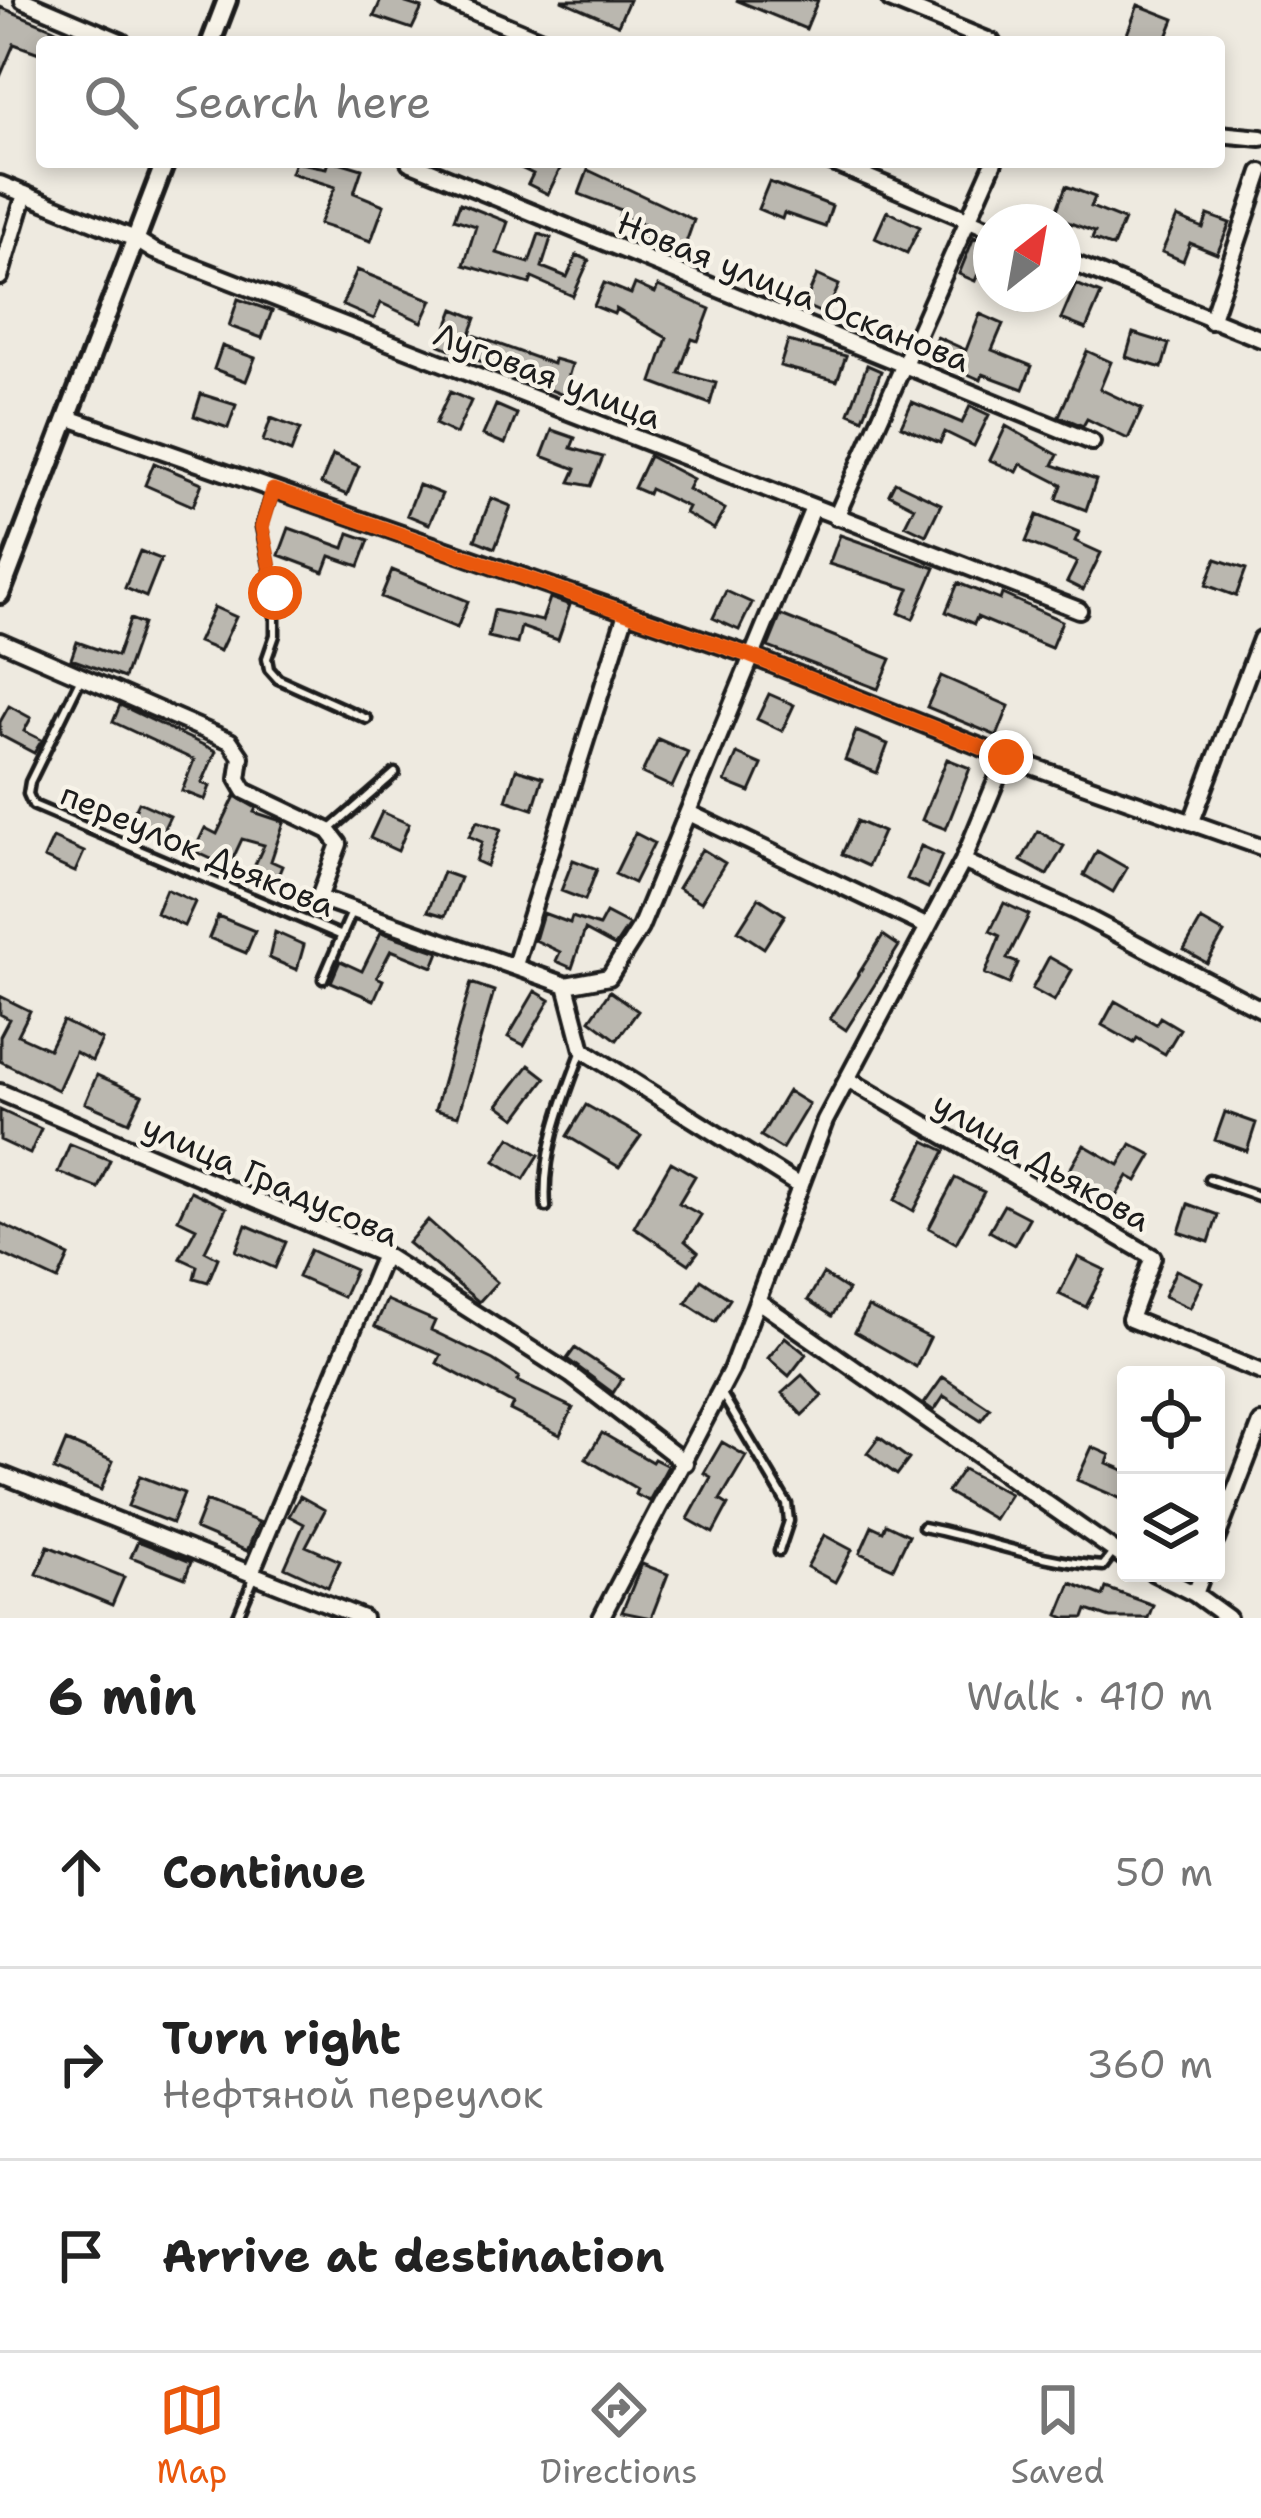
<!DOCTYPE html>
<meta charset="utf-8">
<style>
:root{--surface:#fff;--page:#f2f2f2;--text:#222;--muted:#767676;--line:#e0e0e0;--accent:#ea580c}
body{margin:0;font-family:"Shantell Sans",sans-serif;background:var(--page);color:var(--text)}
.controls{position:absolute;right:36px;bottom:36px;display:grid;overflow:hidden;border-radius:12px;box-shadow:0 6px 18px #0003}
.controls button{width:108px;height:108px;display:grid;place-items:center;padding:0;border:0;border-bottom:3px solid var(--line);background:var(--surface);color:var(--text);font:60px sans-serif}
.compass{position:absolute;left:973px;top:204px;width:108px;height:108px;border-radius:50%;background:var(--surface);box-shadow:0 6px 18px #0003;rotate:31deg}
.stop{position:absolute;width:36px;height:36px;margin:-27px;border:9px solid #ea580c;border-radius:50%;background:#fff}
.stop.end{background:#ea580c;border-color:#fff;box-shadow:0 3px 12px #0008}
.list{margin:0;padding:0;list-style:none}
h2{display:flex;justify-content:space-between;align-items:center;height:156px;margin:0;padding:0 48px;font-size:51px}
h2 small{font-size:39px;font-weight:400;color:var(--muted)}
.list li{display:grid;grid-template-columns:78px 1fr auto;gap:36px;align-items:center;box-sizing:border-box;height:192px;padding:0 48px;border-top:3px solid var(--line)}
.list b{display:block;font-size:45px;white-space:nowrap}
.list p{margin:0;font-size:39px;white-space:nowrap;color:var(--muted)}
.list em{font-size:39px;font-style:normal;color:var(--muted)}
.icon{flex:none;width:66px;height:66px;fill:none;stroke:currentColor;stroke-width:2;stroke-linecap:round;stroke-linejoin:round}
.map{position:relative;flex:none;width:1261px;height:1618px;overflow:hidden}
.search{position:absolute;background:var(--surface);box-shadow:0 6px 18px #0003;left:36px;right:36px;top:36px;height:132px;display:flex;align-items:center;gap:30px;box-sizing:border-box;padding:0 42px;border-radius:12px;color:var(--muted);font-size:45px}
.sheet{height:732px;background:var(--surface)}
nav{display:flex;justify-content:space-around;align-items:center;box-sizing:border-box;height:168px;border-top:3px solid var(--line);background:var(--surface);font-size:33px;color:var(--muted)}
nav a{display:grid;justify-items:center;gap:6px}
nav .on{color:var(--accent)}
.map>svg:first-child{display:block}
.building{fill:#bab7af;stroke:#1c1c1c;stroke-width:3}
.lines{fill:none;stroke-linecap:round;stroke-linejoin:round}
.service-casing{stroke:#1c1c1c;stroke-width:15}
.minor-casing{stroke:#1c1c1c;stroke-width:22}
.tertiary-casing{stroke:#1c1c1c;stroke-width:26}
.service{stroke:#f7f3e8;stroke-width:6}
.minor{stroke:#f7f3e8;stroke-width:14}
.tertiary{stroke:#f7f3e8;stroke-width:16}
.route{stroke:#ea580c;stroke-width:15}
.labels{text-anchor:middle;stroke-width:9;stroke-linejoin:round;paint-order:stroke}
.street-label{font-size:33px;fill:#1c1c1c;stroke:#f7f3e8}
</style>
<div class="map">
<svg width="1261" height="1618" viewBox="0 0 1261 1618">
<rect width="100%" height="100%" fill="#eeeae0"/>
<filter id="ink" filterUnits="userSpaceOnUse"><feTurbulence type="fractalNoise" baseFrequency=".00833" numOctaves="2"/><feDisplacementMap in="SourceGraphic" scale="24" xChannelSelector="R" yChannelSelector="G"/><feConvolveMatrix kernelMatrix="1 2 1 2 8 2 1 2 1" color-interpolation-filters="sRGB"/></filter>
<g filter="url(#ink)">
<path class="building" d="M 381,0 L 407,0 L 406,3 L 422,8 L 412,29 L 374,16 Z
M 561,0 L 629,0 L 618,25 Z
M 736,0 L 818,0 L 806,29 Z
M 1138,5 L 1174,19 L 1165,42 L 1124,42 Z
M 0,7 L 52,28 L 80,42 L 42,42 L 42,54 L 14,44 L 0,77 Z
M 295,162 L 326,168 L 328,162 L 339,162 L 362,169 L 354,193 L 384,205 L 371,241 L 319,224 L 335,187 L 291,173 Z
M 508,162 L 552,162 L 561,167 L 548,194 L 528,184 L 533,174 Z
M 588,170 L 694,220 L 683,251 L 644,238 L 649,226 L 619,216 L 621,210 L 579,194 Z
M 769,182 L 832,206 L 825,227 L 784,213 L 782,219 L 758,209 Z
M 1066,186 L 1095,197 L 1091,207 L 1124,220 L 1113,247 L 1092,239 L 1095,232 L 1054,217 Z
M 460,203 L 508,222 L 497,253 L 529,263 L 539,234 L 551,238 L 542,267 L 567,277 L 577,255 L 589,260 L 573,296 L 532,278 L 530,284 L 464,265 L 476,226 L 454,219 Z
M 887,211 L 920,227 L 907,253 L 875,238 Z
M 1208,215 L 1230,223 L 1217,254 L 1190,243 L 1183,261 L 1162,252 L 1177,217 L 1203,228 Z
M 974,237 L 991,244 L 975,281 L 959,274 Z
M 357,270 L 432,300 L 422,322 L 381,303 L 374,319 L 342,305 Z
M 817,275 L 839,285 L 826,315 L 804,305 Z
M 604,283 L 631,294 L 635,284 L 655,293 L 658,286 L 710,309 L 698,341 L 692,339 L 679,373 L 716,383 L 710,404 L 652,382 L 667,338 L 616,309 L 614,314 L 594,306 Z
M 1076,284 L 1101,294 L 1086,329 L 1061,319 Z
M 238,299 L 272,311 L 262,338 L 229,326 Z
M 454,309 L 476,318 L 470,334 L 553,364 L 554,359 L 572,364 L 563,395 L 440,345 Z
M 980,314 L 1003,324 L 992,350 L 1032,366 L 1023,389 L 983,374 L 981,380 L 928,356 L 937,337 L 966,350 Z
M 1133,333 L 1169,344 L 1162,368 L 1126,357 Z
M 788,341 L 846,356 L 837,381 L 780,366 Z
M 222,346 L 255,358 L 246,381 L 214,369 Z
M 1087,351 L 1111,362 L 1100,389 L 1142,409 L 1128,439 L 1087,419 L 1083,426 L 1059,416 Z
M 867,365 L 881,371 L 863,419 L 849,413 Z
M 450,392 L 471,401 L 456,434 L 435,424 Z
M 201,394 L 236,405 L 228,428 L 194,416 Z
M 912,402 L 962,423 L 970,406 L 989,415 L 974,446 L 945,432 L 940,443 L 901,426 Z
M 496,405 L 517,414 L 505,444 L 483,435 Z
M 271,418 L 300,429 L 291,452 L 263,441 Z
M 1006,426 L 1058,455 L 1053,465 L 1096,480 L 1086,510 L 1057,499 L 1062,485 L 1021,464 L 1017,472 L 990,460 Z
M 552,430 L 575,438 L 571,448 L 603,457 L 591,486 L 570,482 L 576,469 L 542,456 Z
M 333,455 L 359,466 L 347,495 L 321,484 Z
M 649,456 L 693,479 L 688,489 L 725,509 L 714,529 L 685,513 L 688,507 L 650,489 L 648,494 L 634,488 Z
M 154,463 L 202,483 L 193,506 L 145,485 Z
M 895,482 L 941,504 L 926,535 L 905,525 L 914,507 L 889,494 Z
M 419,485 L 442,494 L 429,524 L 407,515 Z
M 491,498 L 511,506 L 495,548 L 475,540 Z
M 1037,515 L 1079,532 L 1075,541 L 1101,553 L 1083,590 L 1067,582 L 1077,562 L 1026,542 Z
M 289,528 L 344,548 L 349,533 L 369,540 L 359,566 L 330,556 L 324,572 L 279,555 Z
M 840,535 L 935,568 L 913,619 L 899,613 L 909,589 L 829,564 Z
M 140,551 L 161,559 L 146,597 L 125,588 Z
M 1216,559 L 1246,569 L 1236,596 L 1206,585 Z
M 392,570 L 468,601 L 457,628 L 381,597 Z
M 958,583 L 1000,600 L 1002,594 L 1062,621 L 1051,648 L 977,617 L 974,624 L 946,612 Z
M 726,591 L 752,603 L 739,630 L 713,618 Z
M 550,598 L 570,605 L 558,640 L 521,627 L 517,644 L 488,637 L 494,610 L 542,621 Z
M 214,607 L 236,617 L 220,651 L 198,642 Z
M 781,615 L 891,659 L 878,689 L 768,647 Z
M 130,619 L 143,624 L 124,678 L 71,659 L 77,642 L 117,656 Z
M 941,676 L 1009,706 L 997,736 L 927,707 Z
M 769,694 L 794,705 L 782,731 L 757,719 Z
M 120,705 L 216,751 L 202,783 L 210,786 L 205,800 L 182,791 L 194,760 L 113,722 Z
M 9,706 L 31,718 L 24,731 L 42,740 L 34,753 L 0,735 L 0,722 Z
M 856,731 L 888,744 L 877,773 L 845,760 Z
M 658,739 L 688,752 L 672,787 L 642,773 Z
M 737,754 L 762,765 L 750,792 L 725,782 Z
M 947,759 L 970,768 L 946,829 L 922,820 Z
M 516,769 L 543,777 L 533,809 L 506,800 Z
M 235,796 L 256,808 L 254,812 L 284,822 L 271,861 L 282,866 L 273,888 L 249,878 L 264,845 L 242,839 L 229,867 L 194,851 L 205,828 L 217,834 Z
M 139,802 L 170,816 L 159,839 L 128,825 Z
M 382,812 L 409,824 L 398,851 L 370,838 Z
M 477,821 L 501,829 L 487,866 L 476,861 L 482,842 L 469,836 Z
M 857,821 L 883,832 L 868,866 L 842,854 Z
M 1038,831 L 1064,846 L 1047,875 L 1021,861 Z
M 635,833 L 654,843 L 634,883 L 615,874 Z
M 53,838 L 84,852 L 75,872 L 44,858 Z
M 921,846 L 942,855 L 928,888 L 907,879 Z
M 702,849 L 725,863 L 701,902 L 678,888 Z
M 1097,851 L 1127,868 L 1113,892 L 1084,875 Z
M 573,860 L 597,869 L 585,900 L 561,891 Z
M 443,872 L 460,878 L 445,916 L 428,911 Z
M 166,889 L 195,902 L 184,926 L 156,913 Z
M 759,898 L 785,915 L 764,948 L 738,931 Z
M 1004,903 L 1029,915 L 1007,959 L 1018,963 L 1009,984 L 985,974 L 1000,936 L 990,931 Z
M 543,913 L 570,923 L 572,917 L 599,926 L 606,913 L 629,925 L 615,946 L 585,930 L 572,968 L 556,961 L 560,952 L 535,940 Z
M 218,916 L 255,931 L 246,953 L 209,938 Z
M 1201,920 L 1224,933 L 1207,963 L 1184,950 Z
M 275,932 L 304,945 L 297,970 L 269,958 Z
M 381,932 L 439,952 L 433,967 L 391,950 L 377,977 L 383,980 L 374,1000 L 331,982 L 340,961 L 362,971 Z
M 883,935 L 899,946 L 846,1030 L 830,1019 Z
M 1049,957 L 1072,970 L 1054,1001 L 1032,989 Z
M 471,983 L 494,991 L 458,1116 L 435,1110 Z
M 535,991 L 550,1000 L 524,1045 L 508,1037 Z
M 610,991 L 638,1011 L 617,1040 L 590,1020 Z
M 0,996 L 30,1011 L 18,1035 L 49,1049 L 63,1021 L 102,1040 L 92,1061 L 75,1052 L 58,1090 L 0,1061 L 0,1036 L 9,1019 L 0,1014 Z
M 1115,1001 L 1156,1024 L 1160,1017 L 1180,1029 L 1165,1054 L 1137,1038 L 1134,1043 L 1102,1025 Z
M 529,1065 L 546,1078 L 516,1118 L 498,1105 Z
M 97,1075 L 142,1095 L 129,1122 L 85,1103 Z
M 788,1091 L 809,1104 L 782,1149 L 761,1136 Z
M 586,1105 L 641,1136 L 619,1167 L 567,1136 Z
M 0,1110 L 41,1129 L 30,1154 L 0,1140 Z
M 1225,1112 L 1256,1123 L 1247,1151 L 1215,1140 Z
M 510,1137 L 539,1155 L 524,1179 L 495,1161 Z
M 925,1141 L 945,1151 L 914,1211 L 895,1200 Z
M 70,1144 L 110,1160 L 98,1188 L 58,1172 Z
M 1131,1144 L 1152,1155 L 1137,1181 L 1128,1176 L 1115,1198 L 1068,1173 L 1084,1145 L 1119,1165 Z
M 671,1162 L 695,1176 L 679,1203 L 701,1215 L 685,1241 L 698,1252 L 689,1264 L 634,1227 Z
M 955,1178 L 984,1192 L 956,1243 L 929,1228 Z
M 191,1191 L 226,1208 L 205,1251 L 218,1258 L 208,1282 L 194,1278 L 197,1266 L 180,1258 L 196,1228 L 178,1219 Z
M 1188,1204 L 1218,1215 L 1209,1242 L 1179,1232 Z
M 1004,1205 L 1029,1218 L 1014,1245 L 989,1231 Z
M 428,1220 L 497,1282 L 479,1302 L 408,1243 Z
M 0,1223 L 69,1256 L 58,1280 L 0,1253 Z
M 246,1225 L 286,1242 L 275,1268 L 236,1251 Z
M 310,1250 L 355,1270 L 343,1297 L 298,1277 Z
M 1078,1257 L 1105,1270 L 1086,1307 L 1059,1294 Z
M 1176,1270 L 1202,1282 L 1190,1308 L 1164,1296 Z
M 823,1274 L 848,1290 L 832,1316 L 808,1300 Z
M 701,1280 L 730,1299 L 715,1322 L 686,1303 Z
M 387,1300 L 435,1321 L 431,1330 L 493,1360 L 519,1377 L 517,1381 L 573,1408 L 560,1435 L 510,1410 L 513,1404 L 437,1363 L 441,1355 L 375,1326 Z
M 868,1307 L 930,1338 L 916,1367 L 855,1332 Z
M 785,1337 L 806,1354 L 789,1376 L 768,1358 Z
M 575,1348 L 622,1379 L 613,1393 L 567,1359 Z
M 802,1375 L 822,1396 L 802,1415 L 782,1393 Z
M 943,1377 L 990,1408 L 981,1420 L 944,1396 L 934,1411 L 924,1404 Z
M 602,1433 L 652,1462 L 654,1459 L 668,1466 L 649,1501 L 635,1494 L 637,1489 L 586,1459 Z
M 879,1437 L 909,1459 L 897,1475 L 867,1453 Z
M 66,1441 L 113,1461 L 101,1490 L 54,1470 Z
M 722,1442 L 746,1456 L 720,1500 L 728,1505 L 713,1533 L 688,1519 L 711,1477 L 704,1473 Z
M 1092,1447 L 1110,1455 L 1107,1463 L 1126,1471 L 1126,1501 L 1077,1480 Z
M 963,1469 L 1010,1494 L 994,1519 L 947,1492 Z
M 140,1476 L 184,1493 L 172,1523 L 128,1506 Z
M 300,1496 L 325,1510 L 306,1546 L 340,1561 L 328,1587 L 285,1567 L 304,1524 L 289,1516 Z
M 206,1501 L 259,1522 L 247,1551 L 195,1529 Z
M 886,1524 L 909,1535 L 893,1568 L 860,1553 L 872,1526 L 883,1531 Z
M 824,1535 L 852,1550 L 835,1582 L 807,1567 Z
M 138,1541 L 191,1562 L 185,1578 L 131,1557 Z
M 48,1546 L 124,1577 L 112,1605 L 37,1574 Z
M 642,1564 L 668,1574 L 651,1618 L 622,1612 Z
M 1071,1583 L 1103,1596 L 1106,1588 L 1153,1605 L 1148,1618 L 1110,1618 L 1087,1610 L 1084,1618 L 1065,1618 L 1058,1615 Z"/>
<g class="lines">
<defs>
<path id="service" d="M 273,490 L 261,527 L 275,593 L 275,635 L 267,658 L 269,669 L 278,679 L 367,719
M 80,680 L 30,782 L 28,794 L 33,805 L 342,936
M 332,828 L 395,773
M 323,979 L 352,912
M 1209,1179 L 1261,1197
M 546,1207 C 542,1154 562,1103 581,1053
M 722,1394 L 787,1504 L 789,1521 L 779,1551
M 923,1527 C 983,1539 1041,1562 1103,1566 L 1112,1554
M 237,1618 L 254,1578"/>
<path id="minor" d="M 23,0 L 122,42
M 446,0 L 546,42
M 890,0 L 992,42
M 1219,134 L 1261,138
M 409,162 L 1092,442
M 831,162 L 991,229
M 0,184 L 135,239 L 154,251 L 1079,610
M 1063,259 L 1261,339
M 0,277 L 25,194
M 1211,321 L 1261,172
M 69,418 L 751,656 L 1006,757 L 1261,847
M 836,517 L 994,162
M 0,641 L 230,741 L 241,757 L 238,779 L 245,791 L 329,831 L 339,844 L 319,898 L 566,985 L 583,1050 L 798,1185
M 689,813 L 926,926
M 1192,821 L 1261,639
M 963,861 L 1076,912 L 1261,1009
M 515,965 L 626,613
M 566,985 L 609,977 L 640,928 L 813,508
M 849,1080 L 1153,1257 L 1130,1319 L 1261,1372
M 0,1092 L 384,1255 L 571,1375 L 685,1463
M 758,1301 L 1126,1559
M 0,1474 L 363,1618
M 1216,1540 L 1261,1423
M 251,1573 L 384,1255
M 1154,1573 L 1195,1594 L 1228,1618
M 1195,1594 L 1203,1573
M 601,1618 L 731,1370 L 825,1121 L 963,861 L 1006,757"/>
<path id="tertiary" d="M 211,42 L 227,0
M 0,594 L 165,162"/>
</defs>
<use href="#service" class="service-casing"/>
<use href="#minor" class="minor-casing"/>
<use href="#tertiary" class="tertiary-casing"/>
<use href="#service" class="service"/>
<use href="#minor" class="minor"/>
<use href="#tertiary" class="tertiary"/>
</g>
</g>
<g class="lines" filter="url(#ink)">
<path class="route" d="M 275,593 L 262,527 L 273,490 L 751,656 L 1006,757"/>
</g>
<g class="labels">
<g class="street-label">
<text transform="translate(794 291) rotate(22)" y="12">Новая улица Осканова</text>
<text transform="translate(548 375) rotate(21)" y="12">Луговая улица</text>
<text transform="translate(198 849) rotate(23)" y="12">переулок Дьякова</text>
<text transform="translate(1042 1161) rotate(30)" y="12">улица Дьякова</text>
<text transform="translate(271 1180) rotate(24)" y="12">улица Градусова</text>
</g>
</g>
</svg>
<div class="controls">
<button><svg class="icon" aria-label="locate" viewBox="0 0 24 24"><circle cx="12" cy="12" r="6"/><path d="M12 2v4M12 18v4M2 12h4M18 12h4"/></svg></button>
<button><svg class="icon" aria-label="layers" viewBox="0 0 24 24"><path d="M12 4l9 5-9 5-9-5zM3 14l9 5 9-5"/></svg></button>
</div>
<svg class="compass" viewBox="-18 -18 36 36"><path d="M0-13l5 13h-10z" fill="#e53935"/><path d="M0 13l5-13h-10z" fill="#767676"/></svg>
<div class="stop" style="left:275px;top:593px"></div>
<div class="stop end" style="left:1006px;top:757px"></div>
<div class="search"><svg class="icon" aria-label="search" viewBox="0 0 24 24"><circle cx="10" cy="10" r="6"/><path d="M15 15l6 6"/></svg>Search here</div>
</div>
<section class="sheet">
<h2>6 min<small>Walk · 410 m</small></h2>
<ul class="list">
<li><svg class="icon" aria-label="ahead" viewBox="0 0 24 24"><path d="M12 20V5M6 11l6-6 6 6"/></svg><div><b>Continue</b></div><em>50 m</em></li>
<li><svg class="icon" aria-label="right" viewBox="0 0 24 24"><path d="M7 20v-9h11M14 6l5 5-5 5"/></svg><div><b>Turn right</b><p>Нефтяной переулок</p></div><em>360 m</em></li>
<li><svg class="icon" aria-label="arrive" viewBox="0 0 24 24"><path d="M6 21V4h12l-3 4 3 4H6"/></svg><div><b>Arrive at destination</b></div></li>
</ul>
</section>
<nav>
<a class="on"><svg class="icon" aria-label="map" viewBox="0 0 24 24"><path d="M3 6l6-2 6 2 6-2v14l-6 2-6-2-6 2zM9 4v14M15 6v14"/></svg>Map</a>
<a><svg class="icon" aria-label="directions" viewBox="0 0 24 24"><path d="M12 3l9 9-9 9-9-9zM9 14v-3h6M13 9l2 2-2 2"/></svg>Directions</a>
<a><svg class="icon" aria-label="saved" viewBox="0 0 24 24"><path d="M7 4h10v16l-5-4-5 4z"/></svg>Saved</a>
</nav>
